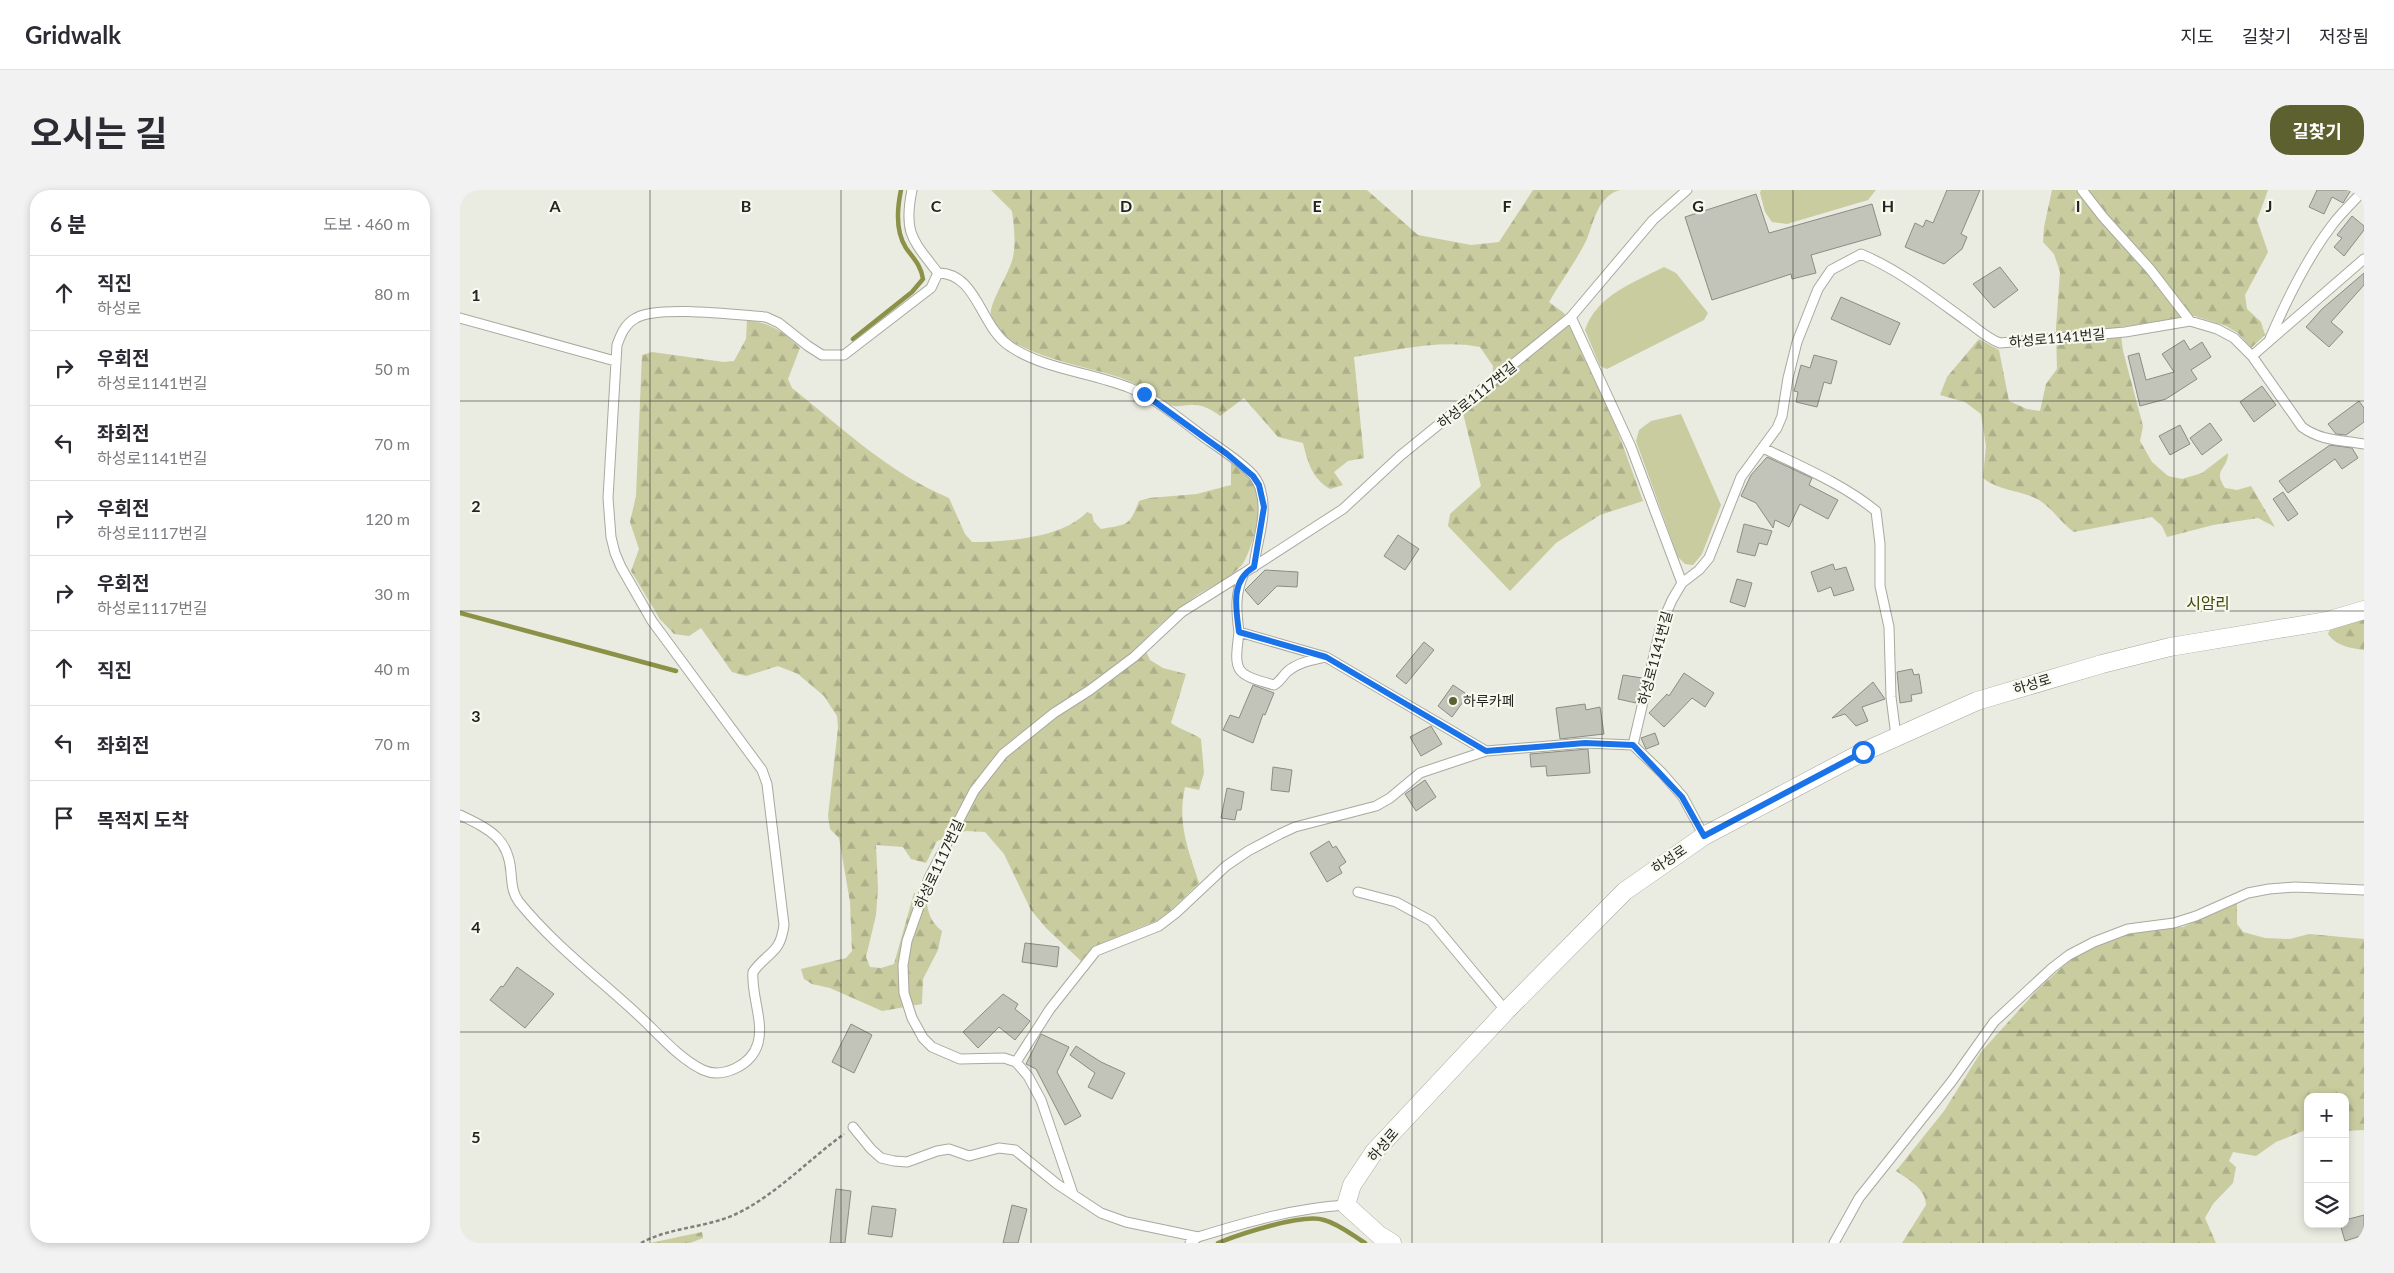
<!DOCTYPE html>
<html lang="ko">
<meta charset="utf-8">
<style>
:root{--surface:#fff;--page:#f2f2f3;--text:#2b2b33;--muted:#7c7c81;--line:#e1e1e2;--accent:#5d612f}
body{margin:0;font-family:Lato,"Noto Sans KR",sans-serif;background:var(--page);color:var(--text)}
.controls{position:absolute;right:15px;bottom:15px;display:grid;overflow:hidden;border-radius:10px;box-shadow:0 2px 8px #0003}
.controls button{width:45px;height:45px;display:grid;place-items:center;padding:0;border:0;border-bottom:1px solid var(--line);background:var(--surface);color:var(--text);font:25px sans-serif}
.stop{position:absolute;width:15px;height:15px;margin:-11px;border:4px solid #1a73e8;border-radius:50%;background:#fff}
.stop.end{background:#1a73e8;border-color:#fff;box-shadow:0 1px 5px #0008}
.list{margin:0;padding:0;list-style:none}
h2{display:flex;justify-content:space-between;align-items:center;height:65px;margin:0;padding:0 20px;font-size:21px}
h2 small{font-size:16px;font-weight:400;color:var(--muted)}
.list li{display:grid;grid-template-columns:32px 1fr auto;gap:15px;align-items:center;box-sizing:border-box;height:75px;padding:0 20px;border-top:1px solid var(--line)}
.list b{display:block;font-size:19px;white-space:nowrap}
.list p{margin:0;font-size:16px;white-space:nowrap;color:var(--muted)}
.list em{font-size:16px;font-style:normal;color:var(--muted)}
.icon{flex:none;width:28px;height:28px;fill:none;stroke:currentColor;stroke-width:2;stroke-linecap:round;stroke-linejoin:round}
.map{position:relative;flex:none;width:1904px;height:1053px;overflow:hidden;border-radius:20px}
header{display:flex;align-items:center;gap:30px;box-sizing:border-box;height:70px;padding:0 25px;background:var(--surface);border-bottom:1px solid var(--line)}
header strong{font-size:24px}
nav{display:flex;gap:28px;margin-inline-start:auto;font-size:18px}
.intro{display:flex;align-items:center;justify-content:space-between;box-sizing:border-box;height:120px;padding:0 30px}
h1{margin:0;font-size:35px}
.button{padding:12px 22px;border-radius:20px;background:var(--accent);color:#fff;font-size:18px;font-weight:700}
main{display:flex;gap:30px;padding:0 30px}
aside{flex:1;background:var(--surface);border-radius:20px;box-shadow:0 2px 8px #0003}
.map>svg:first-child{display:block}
.forest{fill:url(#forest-firs)}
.garden{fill:#c8cc9f}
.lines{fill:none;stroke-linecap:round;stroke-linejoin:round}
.stream{stroke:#8c9148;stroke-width:4.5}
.building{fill:#c2c3b9;stroke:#8b8c82}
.service-casing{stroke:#a8a99f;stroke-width:11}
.minor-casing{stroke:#a8a99f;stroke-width:19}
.path{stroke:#80817a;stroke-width:2.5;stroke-dasharray:4 2.5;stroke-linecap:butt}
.service{stroke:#fff;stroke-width:9}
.minor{stroke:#fff;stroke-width:18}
.route{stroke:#1a73e8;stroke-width:6}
.grid{fill:none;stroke:#242420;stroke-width:1;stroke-opacity:0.55}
.poi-dot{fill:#5d612f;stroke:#f7f9ee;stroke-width:2}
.labels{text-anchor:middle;stroke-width:4.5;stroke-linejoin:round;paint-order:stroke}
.street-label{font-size:14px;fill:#242420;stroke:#f7f9ee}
.poi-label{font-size:14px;fill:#242420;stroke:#f7f9ee;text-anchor:start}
.quarter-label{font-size:16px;fill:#45480a;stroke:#f7f9ee}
.grid-label{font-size:16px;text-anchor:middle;font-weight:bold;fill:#242420;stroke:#f7f9ee;stroke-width:4.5;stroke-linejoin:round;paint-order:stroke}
</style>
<header>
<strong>Gridwalk</strong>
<nav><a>지도</a><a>길찾기</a><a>저장됨</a></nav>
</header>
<div class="intro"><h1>오시는 길</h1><a class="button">길찾기</a></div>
<main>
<aside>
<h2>6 분<small>도보 · 460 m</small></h2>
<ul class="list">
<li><svg class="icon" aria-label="ahead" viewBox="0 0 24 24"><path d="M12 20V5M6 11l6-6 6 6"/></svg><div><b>직진</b><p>하성로</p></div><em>80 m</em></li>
<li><svg class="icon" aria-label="right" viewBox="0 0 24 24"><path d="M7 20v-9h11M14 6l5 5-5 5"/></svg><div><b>우회전</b><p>하성로1141번길</p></div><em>50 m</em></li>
<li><svg class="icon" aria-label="left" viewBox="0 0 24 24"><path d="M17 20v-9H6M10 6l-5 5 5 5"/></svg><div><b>좌회전</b><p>하성로1141번길</p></div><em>70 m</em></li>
<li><svg class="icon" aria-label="right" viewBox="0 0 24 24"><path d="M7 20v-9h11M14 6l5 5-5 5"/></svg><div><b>우회전</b><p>하성로1117번길</p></div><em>120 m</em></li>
<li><svg class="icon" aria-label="right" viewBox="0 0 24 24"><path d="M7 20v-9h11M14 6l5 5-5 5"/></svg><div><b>우회전</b><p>하성로1117번길</p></div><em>30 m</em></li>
<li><svg class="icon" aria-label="ahead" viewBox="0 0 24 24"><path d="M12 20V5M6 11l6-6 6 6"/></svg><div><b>직진</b></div><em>40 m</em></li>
<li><svg class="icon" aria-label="left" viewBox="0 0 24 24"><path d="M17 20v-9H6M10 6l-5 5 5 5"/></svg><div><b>좌회전</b></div><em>70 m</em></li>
<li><svg class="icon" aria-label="arrive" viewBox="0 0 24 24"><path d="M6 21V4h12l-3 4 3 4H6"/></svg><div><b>목적지 도착</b></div></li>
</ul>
</aside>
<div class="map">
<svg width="1904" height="1053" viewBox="0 0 1904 1053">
<defs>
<pattern id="forest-firs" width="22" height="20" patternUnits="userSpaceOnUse" patternTransform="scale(1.25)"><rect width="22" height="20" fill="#c8cc9f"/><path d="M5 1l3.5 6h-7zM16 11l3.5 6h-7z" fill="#acaf89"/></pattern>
</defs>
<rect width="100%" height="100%" fill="#eaebe1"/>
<path class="forest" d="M 531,0 L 907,0 L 958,45 L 1011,55 L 1039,52 L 1073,0 L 1160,0 C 1138,6 1134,31 1127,49 C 1117,70 1101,91 1089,112 L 1104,123 L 1155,234 L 1183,311 L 1140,325 L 1096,353 L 1050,401 L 988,336 L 990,324 L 1021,296 L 1003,223 L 1032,198 L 1033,176 L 1020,157 C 979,149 934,161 894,167 L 904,268 L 888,271 L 874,282 L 883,295 L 870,299 C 852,288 848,273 843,253 L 818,247 L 784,208 L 760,226 C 751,219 741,214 729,215 C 724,215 718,217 714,216 C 706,215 698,206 691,202 C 683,197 673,193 664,189 C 633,177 538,164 531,126 C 528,114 550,83 553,67 C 556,52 554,36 552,21 Z
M 1592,0 L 1808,0 L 1797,30 L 1808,62 L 1785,105 L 1787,119 L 1801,132 L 1805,145 L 1791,158 L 1778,143 L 1766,136 L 1735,126 L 1660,137 L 1663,161 L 1683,236 L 1680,251 L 1692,272 L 1708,286 L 1722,289 L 1742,283 L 1768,263 C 1768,280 1752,279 1765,298 L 1777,300 L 1791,296 L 1815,337 L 1798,328 L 1753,335 L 1707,347 L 1702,336 L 1692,327 L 1614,342 C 1601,333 1593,319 1579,310 C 1561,300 1539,301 1523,288 L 1526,256 L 1521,224 L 1505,212 L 1480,205 L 1487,187 L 1519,149 L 1539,160 L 1549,211 L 1567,219 L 1580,221 L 1586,194 L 1597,179 L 1596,138 L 1600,82 L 1594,64 L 1583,52 L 1584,37 Z
M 287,130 C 310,133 323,141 340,158 L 328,189 L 332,198 C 382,238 429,283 489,308 L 505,344 L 512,352 C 546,352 603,348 627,322 L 632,324 L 634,332 L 641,339 C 668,334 669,337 679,311 L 689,308 L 737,304 L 771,295 L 771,273 C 781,281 794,290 798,304 C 803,318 791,365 781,376 C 769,389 751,396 736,406 C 716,420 698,435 682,453 L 690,470 L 703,478 L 726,484 L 711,533 C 721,540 731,542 741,549 L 744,583 L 739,600 L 725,597 C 717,634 728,659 739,693 L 708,723 L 696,731 L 635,756 L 621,771 L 586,738 L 571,720 L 544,664 L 525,642 L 506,641 L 477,651 L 466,673 L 451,669 L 443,657 L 416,655 L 418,699 L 416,725 L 406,767 L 410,777 L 421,778 L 434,774 L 454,703 L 466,706 C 467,720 470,732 482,741 L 478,760 L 463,789 L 462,814 L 422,821 L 370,798 L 352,794 L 344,789 L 341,779 L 386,768 L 392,761 L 390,712 L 379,648 L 370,639 L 368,626 L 378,538 L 377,526 L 364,506 L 338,484 L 318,476 L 286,486 L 272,482 L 241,438 L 229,446 L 214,444 L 200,429 L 171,381 L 179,359 L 170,332 L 176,306 L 182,165 L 192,162 L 264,172 L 274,171 L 286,149 Z
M 1904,428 L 1904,460 C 1890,458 1876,456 1868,444 L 1870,439 Z
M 1777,713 L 1777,734 L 1783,742 L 1805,748 L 1830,749 L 1849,744 L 1904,749 L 1904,940 L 1885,941 L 1885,907 L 1848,907 L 1848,939 L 1816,952 L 1796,966 L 1773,962 L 1769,971 L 1776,977 L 1773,993 L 1752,1015 L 1745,1028 L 1756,1053 L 1442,1053 L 1466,1015 C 1466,999 1448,989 1436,981 L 1484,921 L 1521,862 L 1579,798 L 1618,763 L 1676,740 L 1723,737 Z
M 242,1042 L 243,1048 L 230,1053 L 190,1053 Z"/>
<path class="garden" d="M 1301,0 L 1416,0 L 1408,10 L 1327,34 L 1312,32 L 1305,22 L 1300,3 Z
M 1204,77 L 1216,83 L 1248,123 L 1244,130 L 1147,179 L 1140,176 L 1125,140 C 1137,105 1173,93 1204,77 Z
M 1221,224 L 1261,315 L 1242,364 L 1233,375 L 1225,374 L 1218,367 L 1176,251 L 1179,240 L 1191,231 Z"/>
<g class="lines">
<path class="stream" d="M 393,149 L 452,102 L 463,89 C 461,75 453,68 446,58 C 435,41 437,19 441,0
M 0,423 L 216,481
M 758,1053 C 780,1044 843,1023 864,1030 C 879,1034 892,1045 905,1053"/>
</g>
<path class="building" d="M 1487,0 L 1520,0 L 1501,44 L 1507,47 L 1502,59 L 1484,74 L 1445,57 L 1455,33 L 1463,37 L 1466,30 L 1473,33 Z
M 1857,0 L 1891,0 L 1883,13 L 1872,7 L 1864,24 L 1849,17 Z
M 1296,4 L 1309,43 L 1412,14 L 1421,45 L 1351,65 L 1356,83 L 1332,89 L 1331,84 L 1252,110 L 1225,27 Z
M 1892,26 L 1904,36 L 1904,40 L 1884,66 L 1874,57 L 1882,48 L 1877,45 Z
M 1540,77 L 1558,100 L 1534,118 L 1513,94 Z
M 1904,83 L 1904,95 L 1871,132 L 1883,142 L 1869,157 L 1846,137 L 1862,119 Z
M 1381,107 L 1440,133 L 1430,155 L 1371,129 Z
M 1724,150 L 1730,160 L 1742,152 L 1751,167 L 1731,180 L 1737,189 L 1706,209 L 1680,216 L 1668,166 L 1679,163 L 1686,190 L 1714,182 L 1702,164 Z
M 1354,165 L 1377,171 L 1371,194 L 1364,192 L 1357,217 L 1336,212 L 1338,202 L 1334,201 L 1341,175 L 1350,178 Z
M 1802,196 L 1816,215 L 1794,232 L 1780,212 Z
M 1899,211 L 1904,218 L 1904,232 L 1886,245 L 1876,244 L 1868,234 Z
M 1750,233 L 1762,250 L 1742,265 L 1730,248 Z
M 1720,235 L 1730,254 L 1710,265 L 1699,246 Z
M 1870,255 L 1892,258 L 1898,268 L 1882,279 L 1875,269 L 1828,303 L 1819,291 Z
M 1307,267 L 1352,288 L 1349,295 L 1378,310 L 1368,329 L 1340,314 L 1329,337 L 1315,330 L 1313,338 L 1296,313 L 1281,306 L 1291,285 Z
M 1823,302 L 1838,324 L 1828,331 L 1813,309 Z
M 1284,334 L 1312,341 L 1307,355 L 1299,353 L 1295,366 L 1277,362 Z
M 938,345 L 959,359 L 945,380 L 924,366 Z
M 1373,374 L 1375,380 L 1386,377 L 1394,400 L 1374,406 L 1371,397 L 1358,402 L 1351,382 Z
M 805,380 L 838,382 L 837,397 L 817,396 L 798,415 L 785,400 Z
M 1277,389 L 1292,393 L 1285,417 L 1270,412 Z
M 964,452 L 974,460 L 946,494 L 936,486 Z
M 1452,479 L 1454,485 L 1459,484 L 1462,503 L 1451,505 L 1452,511 L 1440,513 L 1437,482 Z
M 1224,483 L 1254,503 L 1245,517 L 1232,508 L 1204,537 L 1189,523 L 1207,504 L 1209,506 Z
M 1163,485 L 1182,488 L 1176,513 L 1158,509 Z
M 1413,492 L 1425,509 L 1402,517 L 1408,531 L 1396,536 L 1385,524 L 1372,528 Z
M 793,495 L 814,503 L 805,525 L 803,524 L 793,553 L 763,540 L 770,525 L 779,528 Z
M 993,495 L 1008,505 L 992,527 L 978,516 Z
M 1125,514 L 1126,520 L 1140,517 L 1144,544 L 1100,549 L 1096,518 Z
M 971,536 L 982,554 L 961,566 L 950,547 Z
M 1195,543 L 1199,554 L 1186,559 L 1181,548 Z
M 1128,559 L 1130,583 L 1087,586 L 1086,576 L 1071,577 L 1070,564 Z
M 813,577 L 832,580 L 829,602 L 811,600 Z
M 965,590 L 976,607 L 956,621 L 945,604 Z
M 767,598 L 784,602 L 781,620 L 777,620 L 775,630 L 761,628 Z
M 869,651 L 873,658 L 876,656 L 886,672 L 879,677 L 882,683 L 867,692 L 850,663 Z
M 565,753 L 599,757 L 597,777 L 562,772 Z
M 57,777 L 94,804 L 65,838 L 30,810 L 41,796 L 43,797 Z
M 543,804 L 558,814 L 555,819 L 570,831 L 555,850 L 539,837 L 518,858 L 503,842 Z
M 391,834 L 412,845 L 394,883 L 372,872 Z
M 581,844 L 609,857 L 597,882 L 621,926 L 605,935 L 576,879 L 566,874 Z
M 616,856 L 641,872 L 665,883 L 652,909 L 628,897 L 635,883 L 610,865 Z
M 376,999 L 391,1001 L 385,1053 L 370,1053 Z
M 552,1015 L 567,1019 L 558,1053 L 543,1053 Z
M 412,1016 L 436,1019 L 432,1047 L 408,1044 Z
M 1904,1025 L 1904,1045 L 1885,1051 L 1880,1034 L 1885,1034 L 1885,1030 Z"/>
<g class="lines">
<defs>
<path id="service" d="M 1622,0 L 1643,27 L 1690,79 L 1730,131
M 478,83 C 518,83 520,138 551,157 C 586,180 631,182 670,198 C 697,209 721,230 745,248 C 761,259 780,271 793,285 C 797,290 800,296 801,302 C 808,325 796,353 794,377
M 1111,127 L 1171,257 L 1222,393
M 0,128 L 155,171
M 1809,151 C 1826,111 1846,69 1873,34 C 1882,22 1894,11 1904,0
M 1792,166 L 1904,69
M 1303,258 C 1342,277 1383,294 1416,321 L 1420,354 L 1420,396 L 1429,437 L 1431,507 L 1436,546
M 779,442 C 776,420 775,403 784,383 L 883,319 L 940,266 L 1111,127 L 1193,30 L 1227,0
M 866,467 L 779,442 C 774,482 774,484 814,495 C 821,491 823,485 828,481 C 839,472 853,470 866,467 L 1026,561
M 1173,555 L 1201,435 L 1212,410 L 1222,393 L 1239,380 L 1249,368 L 1281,287 L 1317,238 L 1322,226 L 1328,188 L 1337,152 L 1358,99 L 1371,80 L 1401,64 C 1439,80 1472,106 1505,130 C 1517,138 1526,148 1540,153 L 1665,142 L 1730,131 L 1757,139 L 1774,148 L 1792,166 L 1842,237 C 1861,251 1881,250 1904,254
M 0,625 C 29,639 49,648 51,683 C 52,693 52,703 59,712 C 92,753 138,788 177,824 C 197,842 218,868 243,880 C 263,889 292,875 298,853 C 304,831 291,805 293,782 C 308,761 320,765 324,735 L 307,594 L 302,580 L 192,431 L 161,377 L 155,363 L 151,347 L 148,308 L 157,155 C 161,144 165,134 176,128 C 198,115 278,125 306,127 L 319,133 L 348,156 L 362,165 L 384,165 L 471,98 L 478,83 C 453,50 443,44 452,0
M 898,702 L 936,712 L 971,731 L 1046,821
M 556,872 L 590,819 L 636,761 L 699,736 L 716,723 L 766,676 L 788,661 L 820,644 L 835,637 L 916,616 L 930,608 L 960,583 L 1026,561 L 1125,553 L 1173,555 L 1202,583 L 1223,607 L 1244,646
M 393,937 L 411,959 L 421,968 L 434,971 L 447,972 L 477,961 L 489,959 L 509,966 L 539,958 L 555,960 L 597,994 L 641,1023 L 666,1032 L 738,1047
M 613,1004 L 581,910 L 568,886 L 556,872 L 544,868 L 500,869 L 472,857 L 463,848 L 452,828 L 444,803 L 443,775 L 447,751 L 469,688 L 514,601 L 543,564 L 594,523 L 630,500 L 674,467 L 722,422 L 784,383
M 730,1053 L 738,1047 C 787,1032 835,1018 886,1015
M 1374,1053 L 1399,1008 L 1492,891 L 1534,832 L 1592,778 L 1609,765 L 1634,752 L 1668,739 L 1714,733 L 1736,726 L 1788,703 L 1809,699 L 1835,697 L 1904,700"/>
<path id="minor" d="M 932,1053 L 919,1045 L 886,1015 L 892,995 L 914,962 L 1046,821 L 1165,701 L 1244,646 L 1403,562 L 1517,511 L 1642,474 L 1710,457 L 1867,431 L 1904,420"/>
</defs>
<use href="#service" class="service-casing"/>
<use href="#minor" class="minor-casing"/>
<path class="path" d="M 181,1053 C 210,1037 246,1038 276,1024 C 316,1005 348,970 384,944"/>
<use href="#service" class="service"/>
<use href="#minor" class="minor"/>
</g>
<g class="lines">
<path class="route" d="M 684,204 L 767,264 L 793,286 L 799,295 L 804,317 L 794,377 C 770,391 776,418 779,442 L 866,467 L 1026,561 L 1125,553 L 1173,555 L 1222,607 L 1244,646 L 1403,562"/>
</g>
<path class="grid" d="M 190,0 L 190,1053M 381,0 L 381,1053M 571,0 L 571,1053M 762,0 L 762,1053M 952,0 L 952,1053M 1142,0 L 1142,1053M 1333,0 L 1333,1053M 1523,0 L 1523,1053M 1714,0 L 1714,1053M 0,211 L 1904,211M 0,421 L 1904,421M 0,632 L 1904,632M 0,842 L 1904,842"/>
<circle class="poi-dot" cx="993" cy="511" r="5"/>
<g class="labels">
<g class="street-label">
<text transform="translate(1597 148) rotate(-5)" y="5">하성로1141번길</text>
<text transform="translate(1017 205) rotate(-39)" y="5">하성로1117번길</text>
<text transform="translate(1195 468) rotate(-75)" y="5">하성로1141번길</text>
<text transform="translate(1572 494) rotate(-17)" y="5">하성로</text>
<text transform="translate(1209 669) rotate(-34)" y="5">하성로</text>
<text transform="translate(479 674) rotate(-65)" y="5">하성로1117번길</text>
<text transform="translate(923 955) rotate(-50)" y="5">하성로</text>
</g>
<g class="poi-label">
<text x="1003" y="516">하루카페</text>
</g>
<g class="quarter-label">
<text x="1748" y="419">시암리</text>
</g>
</g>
<g class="grid-label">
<text x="95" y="22">A</text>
<text x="286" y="22">B</text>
<text x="476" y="22">C</text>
<text x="666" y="22">D</text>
<text x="857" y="22">E</text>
<text x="1047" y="22">F</text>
<text x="1238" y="22">G</text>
<text x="1428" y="22">H</text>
<text x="1618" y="22">I</text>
<text x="1809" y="22">J</text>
<text x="16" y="111">1</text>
<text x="16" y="322">2</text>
<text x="16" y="532">3</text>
<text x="16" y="743">4</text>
<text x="16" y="953">5</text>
</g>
</svg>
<div class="controls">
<button>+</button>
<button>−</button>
<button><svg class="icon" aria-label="layers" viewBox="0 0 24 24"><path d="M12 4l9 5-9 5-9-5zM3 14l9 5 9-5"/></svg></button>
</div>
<div class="stop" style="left:1403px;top:562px"></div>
<div class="stop end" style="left:684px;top:204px"></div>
</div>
</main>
